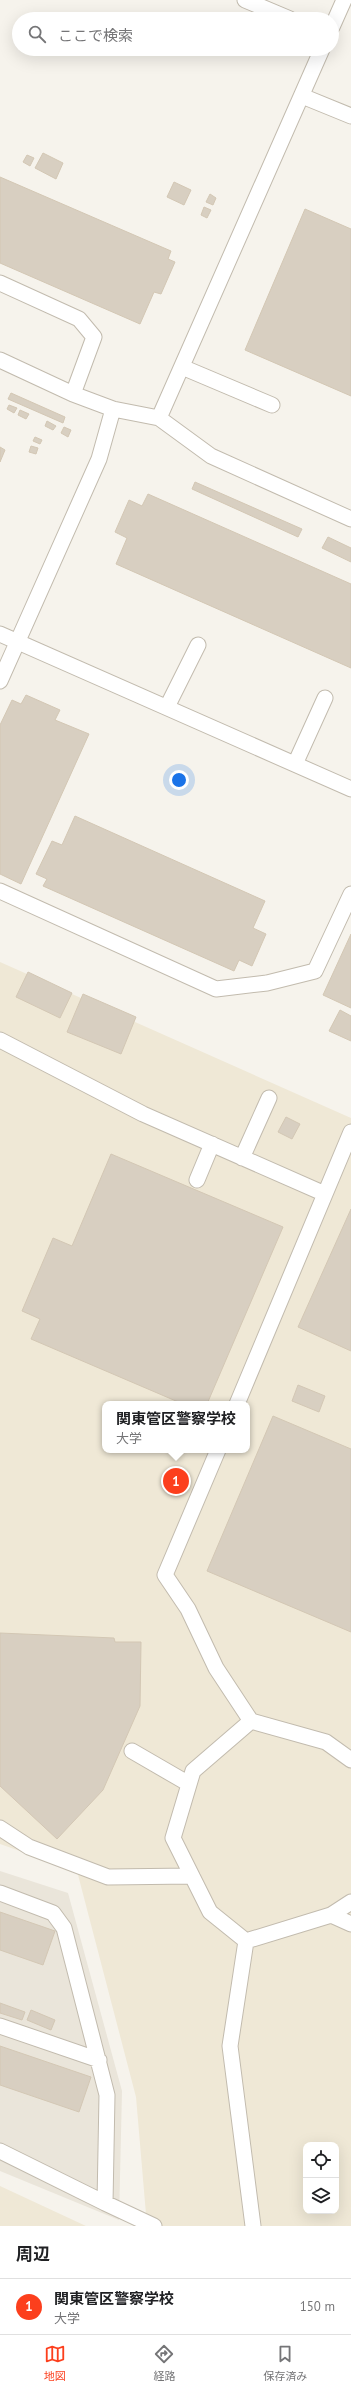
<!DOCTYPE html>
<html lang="ja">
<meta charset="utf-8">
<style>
:root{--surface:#fff;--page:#f6f6f6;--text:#202124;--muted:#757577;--line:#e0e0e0;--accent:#fc3f1d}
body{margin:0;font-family:"PT Sans","Noto Sans JP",sans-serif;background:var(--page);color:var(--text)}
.controls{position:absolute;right:12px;bottom:12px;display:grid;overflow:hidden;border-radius:8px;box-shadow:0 4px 16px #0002}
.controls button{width:36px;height:36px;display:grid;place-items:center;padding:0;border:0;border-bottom:1px solid var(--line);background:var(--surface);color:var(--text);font:20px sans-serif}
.you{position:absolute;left:179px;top:780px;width:14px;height:14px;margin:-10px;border:3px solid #fff;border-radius:50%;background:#1a73e8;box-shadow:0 0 0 6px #1a73e833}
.badge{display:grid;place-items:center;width:26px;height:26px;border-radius:50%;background:var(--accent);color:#fff;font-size:13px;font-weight:700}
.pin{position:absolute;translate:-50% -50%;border:2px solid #fff;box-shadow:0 1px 4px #0006}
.popup{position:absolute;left:102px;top:1401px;width:148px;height:52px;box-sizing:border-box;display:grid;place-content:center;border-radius:8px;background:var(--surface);filter:drop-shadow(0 1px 3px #0005);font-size:13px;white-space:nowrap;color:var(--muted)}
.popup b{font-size:15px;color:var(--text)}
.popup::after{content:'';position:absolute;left:50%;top:100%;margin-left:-8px;border:8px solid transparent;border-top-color:var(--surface)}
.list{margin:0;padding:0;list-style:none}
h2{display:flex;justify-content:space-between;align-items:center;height:52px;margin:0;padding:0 16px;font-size:17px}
h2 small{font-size:13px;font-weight:400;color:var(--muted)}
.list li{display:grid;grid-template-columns:26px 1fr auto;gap:12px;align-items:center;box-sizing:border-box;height:56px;padding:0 16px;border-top:1px solid var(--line)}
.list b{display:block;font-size:15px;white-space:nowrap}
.list p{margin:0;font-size:13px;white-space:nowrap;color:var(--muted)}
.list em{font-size:13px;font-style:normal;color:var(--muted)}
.icon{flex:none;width:22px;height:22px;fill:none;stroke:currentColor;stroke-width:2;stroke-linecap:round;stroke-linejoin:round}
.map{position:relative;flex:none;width:351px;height:2226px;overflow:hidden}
.search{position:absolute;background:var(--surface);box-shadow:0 4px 16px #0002;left:12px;right:12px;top:12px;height:44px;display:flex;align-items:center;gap:10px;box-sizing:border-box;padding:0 14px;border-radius:22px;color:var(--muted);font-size:15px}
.sheet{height:108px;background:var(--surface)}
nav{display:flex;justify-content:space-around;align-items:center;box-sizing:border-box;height:56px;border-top:1px solid var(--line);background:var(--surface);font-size:11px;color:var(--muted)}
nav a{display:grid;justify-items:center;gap:2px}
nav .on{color:var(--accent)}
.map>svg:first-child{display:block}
.residential{fill:#eae5da}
.education{fill:#efe8d6;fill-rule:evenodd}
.building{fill:#d8cfc1;stroke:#d3c7b4}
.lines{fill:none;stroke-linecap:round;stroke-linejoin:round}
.lane-casing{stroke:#c2bbae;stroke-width:17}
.lane{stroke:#fff;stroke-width:15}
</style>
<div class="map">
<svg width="351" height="2226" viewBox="0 0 351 2226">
<rect width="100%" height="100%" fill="#f6f3ec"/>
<path class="residential" d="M 0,1871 L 68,1893 L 122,2091 L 119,2220 L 0,2171 Z"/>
<path class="education" d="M 0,962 L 351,1118 L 351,2226 L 147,2226 L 136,2097 L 77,1871 L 0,1844 ZM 105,1404 L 247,1404 L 247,1450 L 105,1450 ZM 306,2145 L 336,2145 L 336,2211 L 306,2211 Z
M 0,2186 L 86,2226 L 0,2226 Z"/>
<path class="building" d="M 43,153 L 63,163 L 56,179 L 35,168 Z
M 27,155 L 34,158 L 30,166 L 23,162 Z
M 0,177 L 171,251 L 168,259 L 175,262 L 161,294 L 154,292 L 140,324 L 0,263 Z
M 174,182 L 191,190 L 184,205 L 167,197 Z
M 210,194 L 216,198 L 213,205 L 206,202 Z
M 204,207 L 211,210 L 207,218 L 201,215 Z
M 305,209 L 351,229 L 351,396 L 245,350 Z
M 11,393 L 65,417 L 63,423 L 8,399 Z
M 9,405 L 17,408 L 14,413 L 7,409 Z
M 20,410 L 29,414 L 26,419 L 18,415 Z
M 47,421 L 56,426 L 53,430 L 45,426 Z
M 64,427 L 71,430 L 68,437 L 61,433 Z
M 35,437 L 42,440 L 40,444 L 33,441 Z
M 31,446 L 38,448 L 36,454 L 29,452 Z
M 0,447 L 5,450 L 0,462 Z
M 195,482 L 302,529 L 298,537 L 192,489 Z
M 148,494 L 351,584 L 351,668 L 116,564 L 127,538 L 115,532 L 129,500 L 142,506 Z
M 328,537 L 351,548 L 351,562 L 322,548 Z
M 26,695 L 60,710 L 55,720 L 89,734 L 21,884 L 0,874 L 0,725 L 12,700 L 21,704 Z
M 75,816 L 265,901 L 253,928 L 266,934 L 252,966 L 239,960 L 234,971 L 43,886 L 47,879 L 36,874 L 52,841 L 62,845 Z
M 351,934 L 351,1008 L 323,995 Z
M 28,972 L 72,993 L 60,1018 L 16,997 Z
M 83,994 L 136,1017 L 121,1054 L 67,1032 Z
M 340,1010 L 351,1016 L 351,1041 L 329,1031 Z
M 286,1117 L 300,1124 L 292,1139 L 278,1132 Z
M 111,1154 L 283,1227 L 207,1404 L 183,1404 L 31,1339 L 40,1319 L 22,1311 L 53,1238 L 72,1246 Z
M 351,1209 L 351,1351 L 298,1327 Z
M 298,1385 L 325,1396 L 319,1412 L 292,1401 Z
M 273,1416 L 351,1449 L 351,1632 L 207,1571 Z
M 0,1633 L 114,1638 L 115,1642 L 141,1642 L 140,1706 L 103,1790 L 57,1839 L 0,1786 Z
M 0,1912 L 55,1931 L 43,1965 L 0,1950 Z
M 0,2003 L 25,2012 L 22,2020 L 0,2013 Z
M 31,2010 L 55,2020 L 51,2030 L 27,2020 Z
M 0,2046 L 91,2077 L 79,2112 L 0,2085 Z"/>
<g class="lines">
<defs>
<path id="lane" d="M 245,0 L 290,19
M 332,27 L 344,0
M 302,96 L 351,116
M 0,283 L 79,319 L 94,337 L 73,394
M 0,360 L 73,394 L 113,409 L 159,418 L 211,456 L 351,519
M 182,367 L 272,405
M 159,418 L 322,49
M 0,634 L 351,789
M 0,681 L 99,459 L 113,409
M 167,707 L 198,645
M 295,764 L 325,698
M 0,891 L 216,989 L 267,983 L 315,971 L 351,894
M 0,1040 L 143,1114 L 325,1194
M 242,1158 L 269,1098
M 197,1180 L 212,1144
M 237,1404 L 351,1132
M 218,1450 L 165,1575 L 188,1609 L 216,1668 L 251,1721
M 132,1751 L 189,1784
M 0,1828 L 29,1847 L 108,1877 L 192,1876
M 0,1893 L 53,1913 L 64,1928 L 107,2095 L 105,2203 L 0,2151
M 331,1915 L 351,1902
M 246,1941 L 331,1915 L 351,1924
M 0,2026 L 99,2060
M 105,2203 L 154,2226
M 253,2226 L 230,2046 L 246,1941 L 210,1912 L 173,1838 L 193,1771 L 251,1721 L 326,1742 L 351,1760"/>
</defs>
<use href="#lane" class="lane-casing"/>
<use href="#lane" class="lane"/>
</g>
</svg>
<div class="controls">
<button><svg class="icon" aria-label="locate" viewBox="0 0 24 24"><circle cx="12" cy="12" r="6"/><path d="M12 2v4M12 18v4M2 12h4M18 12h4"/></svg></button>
<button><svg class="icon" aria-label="layers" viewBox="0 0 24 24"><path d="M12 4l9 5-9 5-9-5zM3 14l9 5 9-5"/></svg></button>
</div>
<div class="you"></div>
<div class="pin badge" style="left:176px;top:1481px">1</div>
<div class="popup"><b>関東管区警察学校</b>大学</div>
<div class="search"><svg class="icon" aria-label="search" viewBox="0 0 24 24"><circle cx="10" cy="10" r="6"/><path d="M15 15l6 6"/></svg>ここで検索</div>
</div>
<section class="sheet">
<h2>周辺<small></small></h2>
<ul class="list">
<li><span class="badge">1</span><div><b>関東管区警察学校</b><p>大学</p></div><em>150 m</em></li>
</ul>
</section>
<nav>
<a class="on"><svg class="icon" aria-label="map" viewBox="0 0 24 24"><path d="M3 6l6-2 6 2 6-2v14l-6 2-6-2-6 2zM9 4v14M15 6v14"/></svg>地図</a>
<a><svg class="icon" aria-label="directions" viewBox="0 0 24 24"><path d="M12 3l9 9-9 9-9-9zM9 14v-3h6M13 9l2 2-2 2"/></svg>経路</a>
<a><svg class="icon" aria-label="saved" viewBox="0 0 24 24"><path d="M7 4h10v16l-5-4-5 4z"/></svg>保存済み</a>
</nav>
